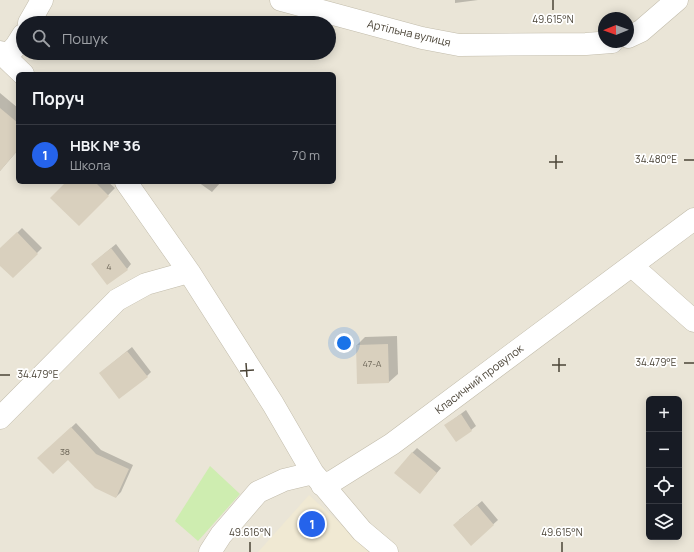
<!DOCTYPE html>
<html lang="uk">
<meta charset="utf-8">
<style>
:root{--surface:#171b24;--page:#20242c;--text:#f1f3f6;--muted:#9ea1a6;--line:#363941;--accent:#2563eb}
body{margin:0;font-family:Manrope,sans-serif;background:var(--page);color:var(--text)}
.controls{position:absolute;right:12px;bottom:12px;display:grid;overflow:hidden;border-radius:6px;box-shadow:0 2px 10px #0003}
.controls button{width:36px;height:36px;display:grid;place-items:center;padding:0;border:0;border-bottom:1px solid var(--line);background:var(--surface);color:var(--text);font:20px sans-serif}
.compass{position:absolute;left:598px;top:12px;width:36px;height:36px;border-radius:50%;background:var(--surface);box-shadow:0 2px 10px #0003;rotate:269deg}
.you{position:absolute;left:344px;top:343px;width:14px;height:14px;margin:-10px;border:3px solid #fff;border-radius:50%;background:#1a73e8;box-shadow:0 0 0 6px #1a73e833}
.badge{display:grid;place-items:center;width:26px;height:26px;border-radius:50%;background:var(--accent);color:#fff;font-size:13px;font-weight:700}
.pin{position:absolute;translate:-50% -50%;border:2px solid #fff;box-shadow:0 1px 4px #0006}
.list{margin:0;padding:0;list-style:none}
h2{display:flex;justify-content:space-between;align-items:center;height:52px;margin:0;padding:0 16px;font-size:17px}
h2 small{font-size:13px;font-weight:400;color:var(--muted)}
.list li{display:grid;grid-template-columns:26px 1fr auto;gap:12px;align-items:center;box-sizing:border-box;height:60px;padding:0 16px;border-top:1px solid var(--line)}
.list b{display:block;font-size:15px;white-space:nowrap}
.list p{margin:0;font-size:13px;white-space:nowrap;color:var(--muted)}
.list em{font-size:13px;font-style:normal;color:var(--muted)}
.icon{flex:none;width:22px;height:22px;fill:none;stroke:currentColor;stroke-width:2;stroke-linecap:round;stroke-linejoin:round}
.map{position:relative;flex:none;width:694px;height:552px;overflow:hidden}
.search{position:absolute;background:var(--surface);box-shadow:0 2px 10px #0003;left:16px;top:16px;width:320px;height:44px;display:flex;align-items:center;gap:10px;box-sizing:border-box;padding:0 14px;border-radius:22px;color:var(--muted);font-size:15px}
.panel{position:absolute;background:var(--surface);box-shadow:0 2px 10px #0003;left:16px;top:72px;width:320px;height:112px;border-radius:6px}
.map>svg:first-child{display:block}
.residential{fill:#eae5d7;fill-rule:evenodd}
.education{fill:#f0e9d3}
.green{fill:#ceedb0}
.shadow{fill:#0003}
.building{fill:#d9d0be}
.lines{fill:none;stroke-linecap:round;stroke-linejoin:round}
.minor-casing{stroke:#c2bcab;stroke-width:23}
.minor{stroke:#fff;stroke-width:22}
.ticks{fill:none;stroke:#4b4437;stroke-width:1.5}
.labels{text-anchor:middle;stroke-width:3.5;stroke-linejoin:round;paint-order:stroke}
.number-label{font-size:9px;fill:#6e6759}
.street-label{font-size:11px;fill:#4b4437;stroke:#fff}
.ticks-label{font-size:10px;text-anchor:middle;fill:#4b4437;stroke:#fff;stroke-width:3.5;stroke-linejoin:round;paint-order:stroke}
</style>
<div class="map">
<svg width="694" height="552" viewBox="0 0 694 552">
<rect width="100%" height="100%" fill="#f6f3ea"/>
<path class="residential" d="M 0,0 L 694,0 L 694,552 L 0,552 ZM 604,18 L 628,18 L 628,42 L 604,42 ZM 23,23 L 329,23 L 329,53 L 23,53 ZM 18,74 L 334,74 L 334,182 L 18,182 ZM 649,399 L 679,399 L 679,537 L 649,537 Z"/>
<path class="education" d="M 309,495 L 372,552 L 258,552 Z"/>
<path class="green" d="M 210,466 L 240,494 L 198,541 L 175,521 Z"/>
<path class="shadow" d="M 455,0 L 478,0 L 455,3 Z
M 282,20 L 304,23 L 279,23 Z
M 0,93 L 18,108 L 18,150 L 0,171 Z
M 67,182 L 108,182 L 115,188 L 79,225 Z
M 198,182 L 221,182 L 212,192 Z
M 22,228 L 42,248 L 13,277 L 0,264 L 0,250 Z
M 116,244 L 131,264 L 127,269 L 92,264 Z
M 397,336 L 398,374 L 389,382 L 358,383 L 357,345 L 365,337 Z
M 132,347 L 151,372 L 147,376 L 105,369 Z
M 466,410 L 476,426 L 471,430 L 446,425 Z
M 76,423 L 101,450 L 133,465 L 121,492 L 116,497 L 68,458 L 39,458 Z
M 417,448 L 441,468 L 424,488 L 412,453 Z
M 482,501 L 498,520 L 471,544 L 459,520 Z"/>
<path class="building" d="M 0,108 L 18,123 L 18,150 L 0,171 Z
M 66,182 L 95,182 L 109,196 L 79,226 L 50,198 Z
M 17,232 L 38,254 L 13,278 L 0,266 L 0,248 Z
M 111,248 L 128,270 L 107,285 L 91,264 Z
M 388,344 L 389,383 L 357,384 L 356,345 Z
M 127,351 L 148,377 L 119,399 L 99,373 Z
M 461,414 L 472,431 L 456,442 L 444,425 Z
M 71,427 L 96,454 L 129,469 L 116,498 L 95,488 L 68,460 L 53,474 L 37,458 Z
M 412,452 L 437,473 L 420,494 L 394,473 Z
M 477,505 L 494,525 L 471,546 L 453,525 Z"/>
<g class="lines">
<defs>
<path id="minor" d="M 281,0 L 422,38 L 459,45 L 586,44 L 612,42
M 29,23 L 42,0
M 628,37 L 641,31 L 677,0
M 0,52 L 23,74
M 6,57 L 16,46 L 23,35
M 126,182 L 189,272 L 273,404 L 313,473 L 362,531 L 387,552
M 632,266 L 694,321
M 0,418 L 117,300 L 146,284 L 189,272
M 322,485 L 333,481 L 392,444 L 694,219
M 210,552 L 221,535 L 258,492 L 284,480 L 313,473"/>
</defs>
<use href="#minor" class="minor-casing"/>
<use href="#minor" class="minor"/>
</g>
<path class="ticks" d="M 553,0 L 553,10M 556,155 L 556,169M 684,160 L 694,160M 549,162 L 563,162M 559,358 L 559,372M 246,363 L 247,377M 684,363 L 694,363M 552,365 L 566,365M 240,371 L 254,370M 0,375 L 10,375M 250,542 L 250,552M 562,542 L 562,552"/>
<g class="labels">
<g class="number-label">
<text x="109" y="270">4</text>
<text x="372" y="367">47-А</text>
<text x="65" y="455">38</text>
</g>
<g class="street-label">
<text transform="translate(409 33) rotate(13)" y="4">Артільна вулиця</text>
<text transform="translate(479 379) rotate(-37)" y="4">Класичний провулок</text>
</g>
</g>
<g class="ticks-label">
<text x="553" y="23">49.615°N</text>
<text x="656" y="163">34.480°E</text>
<text x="656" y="366">34.479°E</text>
<text x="38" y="378">34.479°E</text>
<text x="250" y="536">49.616°N</text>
<text x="562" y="536">49.615°N</text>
</g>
</svg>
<div class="controls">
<button>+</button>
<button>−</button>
<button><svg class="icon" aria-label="locate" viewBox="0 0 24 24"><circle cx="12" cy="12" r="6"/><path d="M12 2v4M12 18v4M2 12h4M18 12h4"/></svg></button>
<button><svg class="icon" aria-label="layers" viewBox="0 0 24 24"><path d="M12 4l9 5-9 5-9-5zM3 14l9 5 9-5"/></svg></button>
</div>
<svg class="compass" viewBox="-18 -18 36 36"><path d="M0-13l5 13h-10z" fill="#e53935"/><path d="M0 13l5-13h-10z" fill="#9ea1a6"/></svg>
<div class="you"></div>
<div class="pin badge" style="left:312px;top:524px">1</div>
<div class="search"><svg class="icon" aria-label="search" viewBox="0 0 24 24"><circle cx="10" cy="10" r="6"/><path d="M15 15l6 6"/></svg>Пошук</div>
<section class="panel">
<h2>Поруч<small></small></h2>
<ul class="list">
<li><span class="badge">1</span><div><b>НВК № 36</b><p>Школа</p></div><em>70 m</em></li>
</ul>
</section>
</div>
